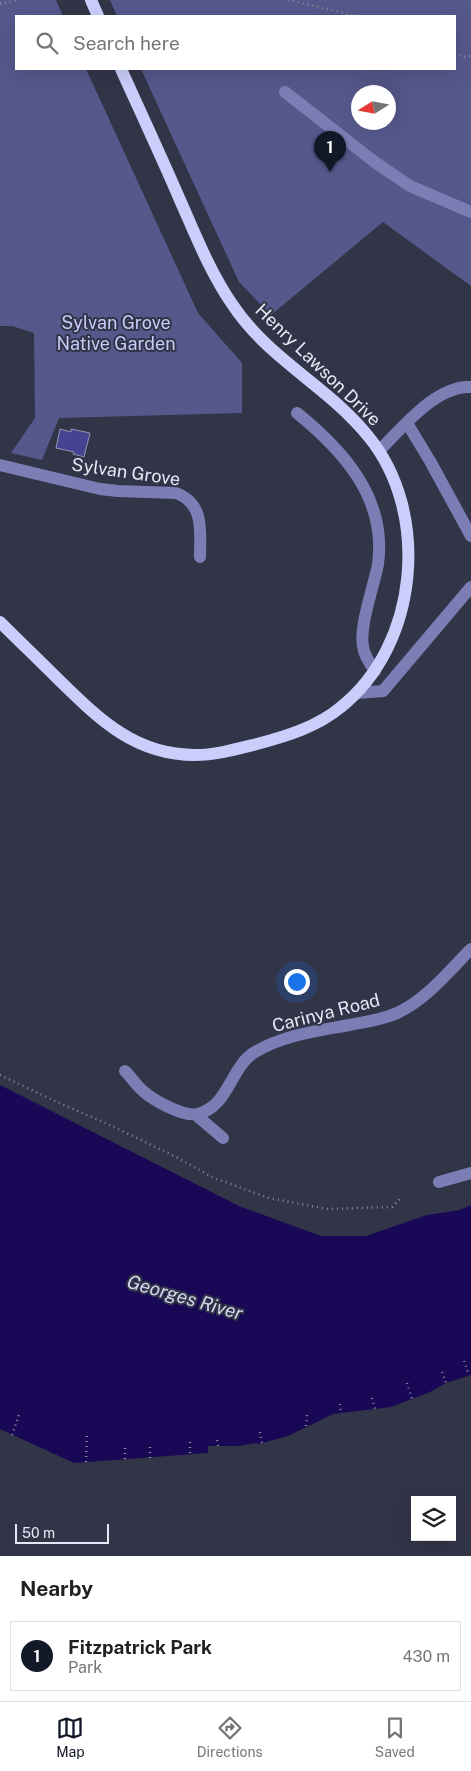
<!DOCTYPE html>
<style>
:root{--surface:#fff;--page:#f2f2f2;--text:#202124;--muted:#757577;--line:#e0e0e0;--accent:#111827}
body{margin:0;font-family:"Public Sans",sans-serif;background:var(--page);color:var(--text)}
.controls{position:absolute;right:15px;bottom:15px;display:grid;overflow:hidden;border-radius:0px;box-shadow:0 5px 20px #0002}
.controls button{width:45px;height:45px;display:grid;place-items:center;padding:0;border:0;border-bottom:1px solid var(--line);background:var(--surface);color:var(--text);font:25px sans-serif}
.compass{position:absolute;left:351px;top:85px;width:45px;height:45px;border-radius:50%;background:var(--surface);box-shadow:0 5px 20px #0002;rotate:259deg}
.scale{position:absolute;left:15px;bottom:12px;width:94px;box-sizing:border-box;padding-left:5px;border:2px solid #e7e8f5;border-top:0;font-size:14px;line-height:18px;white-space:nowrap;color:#e7e8f5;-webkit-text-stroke:4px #323448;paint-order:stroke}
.you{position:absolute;left:296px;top:981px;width:18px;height:18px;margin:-12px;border:4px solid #fff;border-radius:50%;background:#1a73e8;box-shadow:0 0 0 8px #1a73e833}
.badge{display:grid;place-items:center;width:32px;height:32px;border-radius:50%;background:var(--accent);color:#fff;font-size:16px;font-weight:700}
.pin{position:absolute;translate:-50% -41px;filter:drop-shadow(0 1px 2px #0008)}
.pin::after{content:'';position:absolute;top:26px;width:18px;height:15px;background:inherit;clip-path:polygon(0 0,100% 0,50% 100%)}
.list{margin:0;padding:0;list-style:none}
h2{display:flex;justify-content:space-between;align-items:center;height:65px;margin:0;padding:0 20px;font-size:21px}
h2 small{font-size:16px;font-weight:400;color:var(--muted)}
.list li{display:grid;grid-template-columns:32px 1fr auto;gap:15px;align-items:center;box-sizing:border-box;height:70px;margin:0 10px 10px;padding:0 10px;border:1px solid var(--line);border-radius:0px}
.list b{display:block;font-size:19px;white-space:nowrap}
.list p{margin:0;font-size:16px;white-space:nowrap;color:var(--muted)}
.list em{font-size:16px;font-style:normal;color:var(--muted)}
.icon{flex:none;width:28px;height:28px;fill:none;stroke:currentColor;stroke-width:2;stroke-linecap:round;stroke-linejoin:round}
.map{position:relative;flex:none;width:471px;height:1556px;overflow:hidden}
.search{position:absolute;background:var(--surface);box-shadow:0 5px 20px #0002;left:15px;right:15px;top:15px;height:55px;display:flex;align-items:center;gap:12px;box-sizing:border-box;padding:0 18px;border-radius:0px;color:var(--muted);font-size:19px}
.sheet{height:145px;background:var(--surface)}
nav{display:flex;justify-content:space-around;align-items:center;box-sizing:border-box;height:70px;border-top:1px solid var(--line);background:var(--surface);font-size:14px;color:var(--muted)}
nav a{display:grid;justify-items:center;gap:2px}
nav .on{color:var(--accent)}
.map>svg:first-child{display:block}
.green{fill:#55588b;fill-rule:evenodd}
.water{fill:#190855}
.building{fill:#454492;stroke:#9396ad}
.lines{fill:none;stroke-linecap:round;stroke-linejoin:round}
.path{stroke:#898a9b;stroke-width:2.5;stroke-dasharray:1 4;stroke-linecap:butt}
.minor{stroke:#7a7eb5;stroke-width:12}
.major{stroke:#c9cefb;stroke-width:12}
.labels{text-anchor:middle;stroke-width:4;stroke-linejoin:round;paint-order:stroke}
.park-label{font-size:18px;fill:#c8ccf9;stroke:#323448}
.street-label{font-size:18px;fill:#e7e8f5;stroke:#323448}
.water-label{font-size:19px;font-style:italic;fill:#d3d6ec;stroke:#323448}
</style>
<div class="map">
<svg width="471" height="1556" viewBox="0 0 471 1556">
<rect width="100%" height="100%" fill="#323448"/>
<path class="green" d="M 0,0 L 56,0 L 63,16 L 16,16 L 16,69 L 86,69 L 198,313 L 242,363 L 242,413 L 59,418 L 42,460 L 11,453 L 35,418 L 34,333 L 12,326 L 0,326 Z
M 110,0 L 471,0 L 471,286 L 383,222 L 271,315 L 239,282 L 141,69 L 455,69 L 455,16 L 117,16 ZM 358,92 L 388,92 L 388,122 L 358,122 Z"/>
<path class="water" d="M 0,1085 L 239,1206 L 321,1236 L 366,1236 L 427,1215 L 460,1210 L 471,1205 L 471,1375 L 446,1383 L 430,1392 L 391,1407 L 333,1414 L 288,1436 L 259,1444 L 256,1443 L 239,1446 L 208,1446 L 208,1453 L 74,1463 L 0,1429 Z"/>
<path class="building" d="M 60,429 L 71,432 L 71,429 L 90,433 L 84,457 L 73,454 L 74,452 L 56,448 Z"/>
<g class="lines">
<path class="path" d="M 288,0 L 357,16
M 0,4 L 18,0
M 455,53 L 464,57 L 471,56
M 0,1075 L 57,1102 L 108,1124 L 176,1157 L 214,1178 L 269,1198 L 327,1209 L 392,1207 L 402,1197
M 464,1361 L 469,1375
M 442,1372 L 446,1383
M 407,1383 L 412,1399
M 372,1398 L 375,1409
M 340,1404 L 341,1414
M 306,1426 L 307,1415
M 260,1432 L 262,1444
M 12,1435 L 20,1412
M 217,1440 L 218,1446
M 190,1442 L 190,1455
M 150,1458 L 150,1446
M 125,1459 L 125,1444
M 86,1462 L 87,1432"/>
<path class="minor" d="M 285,92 L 376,163 L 410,186 L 471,212
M 297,413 C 344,451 387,499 378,564 C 374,587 357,630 364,651 C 366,658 371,665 375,671
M 407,423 L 430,461 L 471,536
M 379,451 C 402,428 436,385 471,387
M 0,465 L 100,489 L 118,491 L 176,493 C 205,504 200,531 200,557
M 357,693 L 383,691 L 471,587
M 125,1071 C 131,1077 136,1085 143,1091 C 153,1100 183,1117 197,1114 C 229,1107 230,1067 255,1052 C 284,1035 317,1031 349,1025 C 365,1022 382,1020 397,1013 C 426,1000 449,971 471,949
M 196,1115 L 223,1138
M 439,1182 L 471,1173"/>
<path class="major" d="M 91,0 L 98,16
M 0,622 C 19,641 39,660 58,679 C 98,718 134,755 195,755 C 216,755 237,749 257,744 C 287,736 317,727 341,707 C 419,645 431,512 368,436 C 328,386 269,360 232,304 C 210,272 196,236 180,200 C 161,156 141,113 121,69"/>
</g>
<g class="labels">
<g class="park-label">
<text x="116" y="329">Sylvan Grove<tspan x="116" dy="21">Native Garden</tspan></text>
</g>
<g class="street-label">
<text transform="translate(318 365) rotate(44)" y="6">Henry Lawson Drive</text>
<text transform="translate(126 472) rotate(8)" y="6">Sylvan Grove</text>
<text transform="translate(326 1013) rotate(-14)" y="6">Carinya Road</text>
</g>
<g class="water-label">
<text transform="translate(185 1297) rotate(16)" y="7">Georges River</text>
</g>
</g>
</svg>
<div class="controls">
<button><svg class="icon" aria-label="layers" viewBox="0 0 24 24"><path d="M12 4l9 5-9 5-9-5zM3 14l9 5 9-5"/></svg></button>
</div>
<svg class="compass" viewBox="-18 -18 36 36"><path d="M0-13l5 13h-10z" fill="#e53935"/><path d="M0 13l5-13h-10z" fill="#757577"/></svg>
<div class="scale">50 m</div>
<div class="you"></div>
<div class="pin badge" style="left:330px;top:172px">1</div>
<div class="search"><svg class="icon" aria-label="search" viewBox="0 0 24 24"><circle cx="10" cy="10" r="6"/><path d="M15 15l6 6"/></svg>Search here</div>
</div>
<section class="sheet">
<h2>Nearby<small></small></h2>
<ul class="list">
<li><span class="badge">1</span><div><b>Fitzpatrick Park</b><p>Park</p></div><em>430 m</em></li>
</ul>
</section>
<nav>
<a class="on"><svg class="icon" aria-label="map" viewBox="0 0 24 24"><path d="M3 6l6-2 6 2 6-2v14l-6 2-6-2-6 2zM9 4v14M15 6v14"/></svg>Map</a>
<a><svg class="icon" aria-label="directions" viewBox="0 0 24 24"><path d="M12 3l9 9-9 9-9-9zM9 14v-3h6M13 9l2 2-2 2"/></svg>Directions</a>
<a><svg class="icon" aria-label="saved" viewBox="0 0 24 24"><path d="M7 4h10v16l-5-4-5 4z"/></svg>Saved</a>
</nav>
